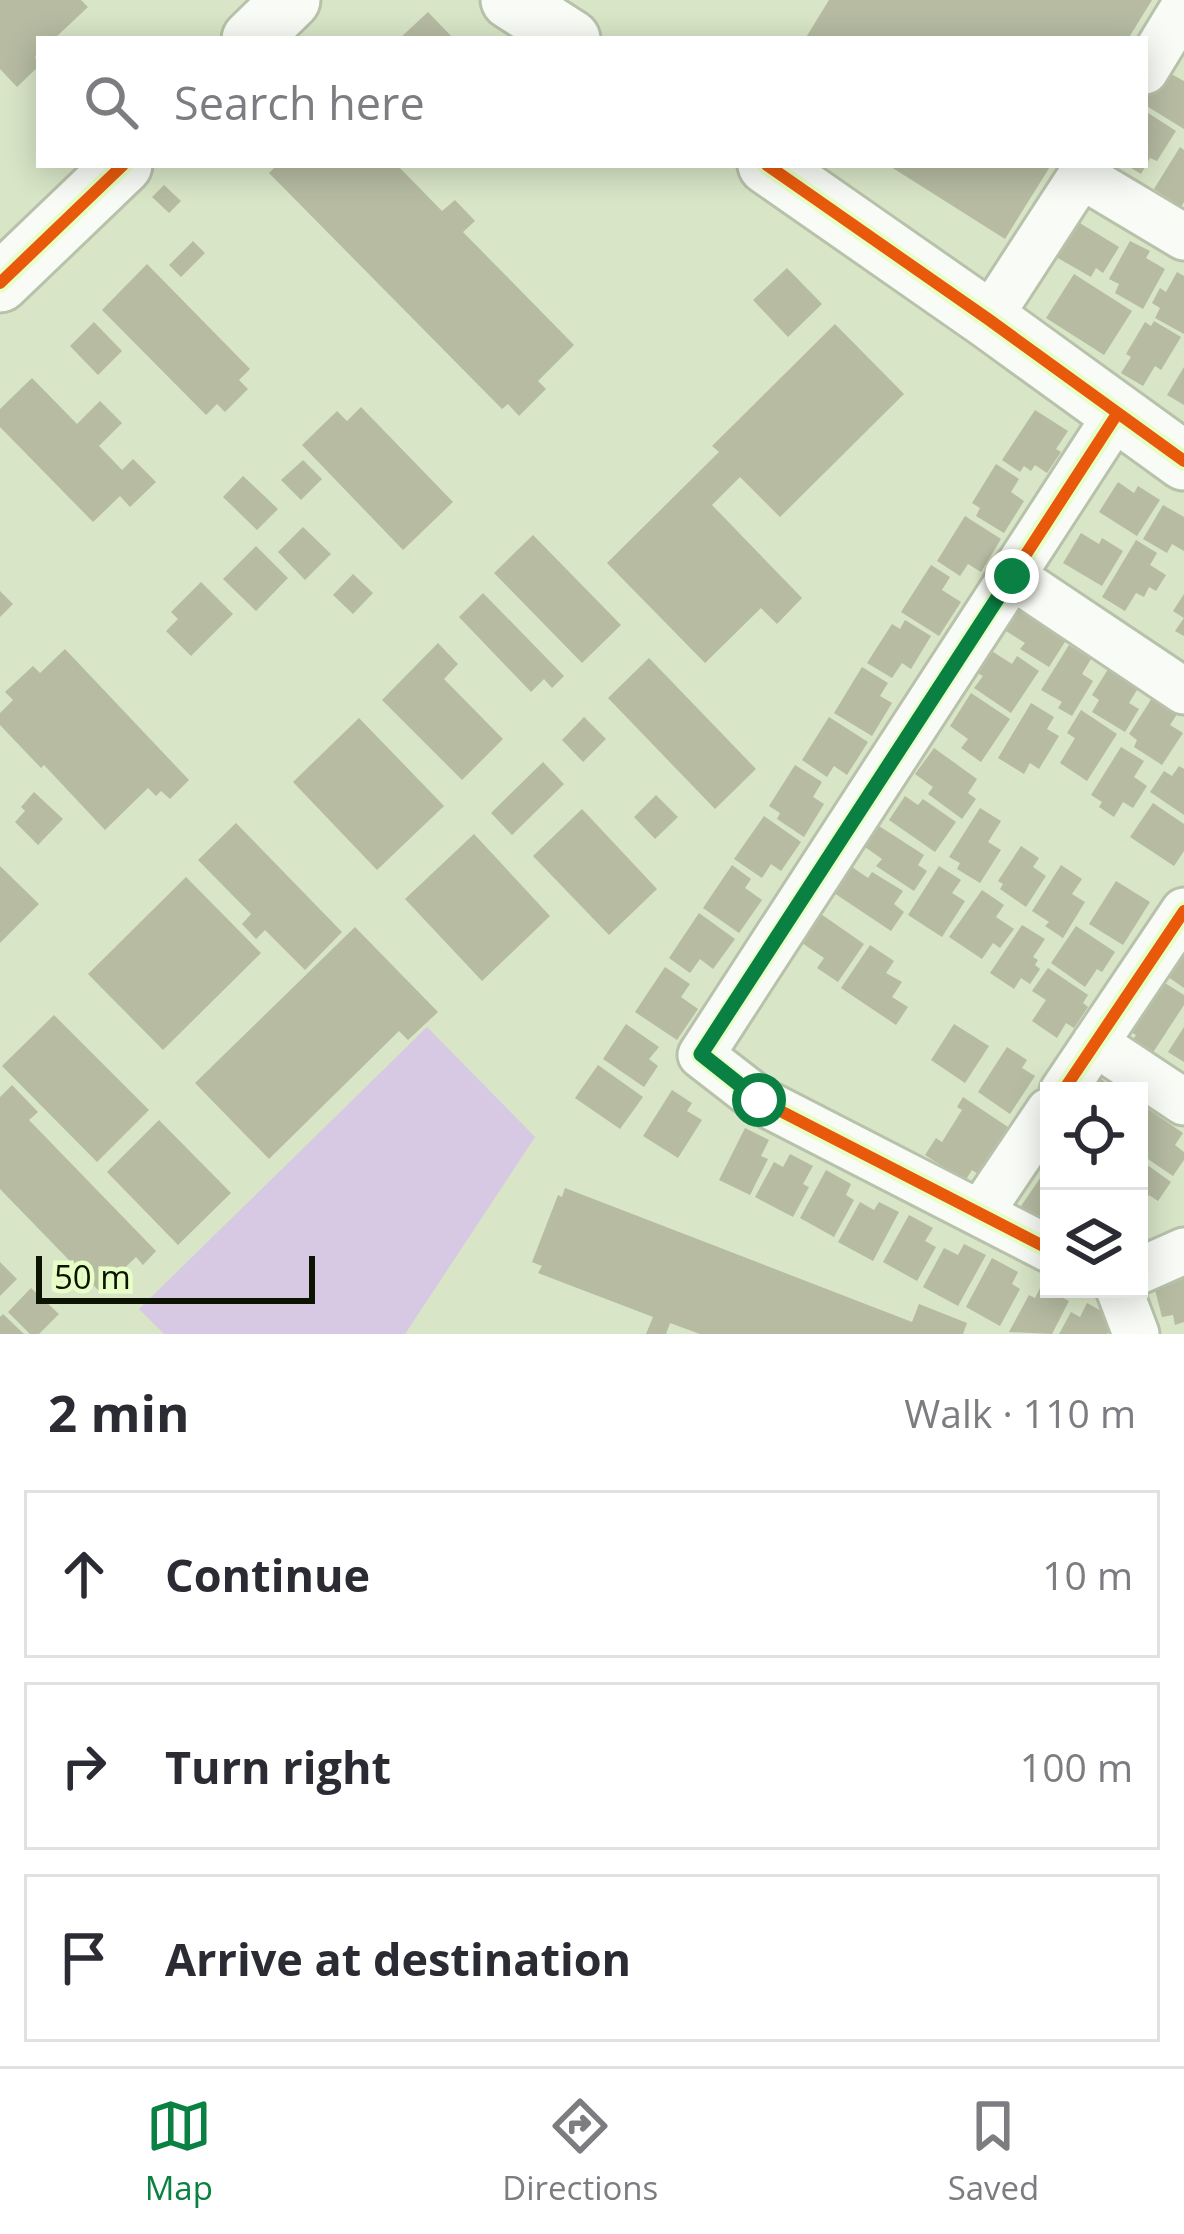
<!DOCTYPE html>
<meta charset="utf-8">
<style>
:root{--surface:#fff;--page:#f7f7f7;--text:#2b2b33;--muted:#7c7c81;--line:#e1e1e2;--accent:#0b8043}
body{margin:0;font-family:"Open Sans",sans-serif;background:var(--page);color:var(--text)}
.controls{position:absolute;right:36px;bottom:36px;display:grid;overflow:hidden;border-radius:0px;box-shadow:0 6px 30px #0003}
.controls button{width:108px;height:108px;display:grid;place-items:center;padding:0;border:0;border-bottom:3px solid var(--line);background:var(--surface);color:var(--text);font:60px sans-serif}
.scale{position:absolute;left:36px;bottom:30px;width:279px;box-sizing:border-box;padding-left:12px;border:6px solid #0c1301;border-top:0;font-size:33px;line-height:42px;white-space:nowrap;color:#0c1301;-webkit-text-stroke:9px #e7ffc6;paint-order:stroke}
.stop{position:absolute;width:36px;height:36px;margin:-27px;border:9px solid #0b8043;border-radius:50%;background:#fff}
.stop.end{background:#0b8043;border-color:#fff;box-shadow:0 3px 12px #0008}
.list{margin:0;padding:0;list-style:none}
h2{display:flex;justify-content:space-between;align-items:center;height:156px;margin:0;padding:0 48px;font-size:51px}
h2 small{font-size:39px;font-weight:400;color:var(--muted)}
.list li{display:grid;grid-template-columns:78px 1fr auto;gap:36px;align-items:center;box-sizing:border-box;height:168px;margin:0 24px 24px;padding:0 24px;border:3px solid var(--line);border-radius:0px}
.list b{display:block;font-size:45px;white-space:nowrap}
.list em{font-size:39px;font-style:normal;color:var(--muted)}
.icon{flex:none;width:66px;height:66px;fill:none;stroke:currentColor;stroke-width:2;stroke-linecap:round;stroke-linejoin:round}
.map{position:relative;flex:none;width:1184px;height:1334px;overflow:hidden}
.search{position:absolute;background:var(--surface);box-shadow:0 6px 30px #0003;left:36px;right:36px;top:36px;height:132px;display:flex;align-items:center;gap:30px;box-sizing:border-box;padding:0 42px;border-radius:0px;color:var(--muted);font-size:45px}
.sheet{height:732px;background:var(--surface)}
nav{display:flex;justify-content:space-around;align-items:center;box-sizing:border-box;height:168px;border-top:3px solid var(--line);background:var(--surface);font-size:33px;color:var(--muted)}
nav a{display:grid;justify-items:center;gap:6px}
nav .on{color:var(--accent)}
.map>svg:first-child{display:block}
.green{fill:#d7c8e4}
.building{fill:#b6bba2}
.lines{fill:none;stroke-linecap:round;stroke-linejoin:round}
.minor-casing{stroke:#b8c2aa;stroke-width:51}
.tertiary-casing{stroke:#b8c2aa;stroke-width:63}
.minor{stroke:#f9fbf6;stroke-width:45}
.tertiary{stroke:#f9fbf6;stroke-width:57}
.cycleway-casing{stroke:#e7ffc6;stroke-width:20}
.cycleway{stroke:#e8590c;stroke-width:12}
.route{stroke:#0b8043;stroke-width:15}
</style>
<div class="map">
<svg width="1184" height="1334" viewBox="0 0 1184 1334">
<rect width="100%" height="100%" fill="#d8e5c6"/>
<path class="green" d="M 427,1027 L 535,1137 L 405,1334 L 164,1334 L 139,1309 Z"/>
<path class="building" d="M 0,0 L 81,0 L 88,7 L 54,39 L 39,39 L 39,54 L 35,57 L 39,66 L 17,87 L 0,69 Z
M 829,0 L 1152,0 L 1128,39 L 805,39 Z
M 428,12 L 454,39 L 399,39 Z
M 1171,74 L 1184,81 L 1184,129 L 1145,105 L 1145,100 L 1157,81 L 1164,85 Z
M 1145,111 L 1176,131 L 1157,161 L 1150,158 L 1141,174 L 1126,165 L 1145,165 Z
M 1180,147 L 1184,150 L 1184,202 L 1181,207 L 1154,189 Z
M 272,165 L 397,165 L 442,211 L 455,200 L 475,221 L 463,232 L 574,345 L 538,381 L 546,389 L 519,416 L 508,404 L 502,409 L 269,173 L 275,167 Z
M 888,165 L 1051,165 L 1005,239 Z
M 164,185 L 181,201 L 169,213 L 152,197 Z
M 1070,217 L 1119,247 L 1103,273 L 1096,268 L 1091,277 L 1049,253 Z
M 193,241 L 205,253 L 181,277 L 169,265 Z
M 1130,241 L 1150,251 L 1146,258 L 1165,269 L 1143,309 L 1115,293 L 1119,284 L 1109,279 Z
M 147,264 L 250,369 L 239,380 L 248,389 L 225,412 L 217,404 L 206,415 L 102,310 Z
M 787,268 L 822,304 L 788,337 L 753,300 Z
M 1177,272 L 1184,276 L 1184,334 L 1155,318 L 1160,308 L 1152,303 L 1160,288 L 1166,292 Z
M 1074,274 L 1132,311 L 1104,355 L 1046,318 Z
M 1154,321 L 1181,337 L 1161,370 L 1155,366 L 1143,386 L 1121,373 L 1131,357 L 1126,354 L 1145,322 L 1151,326 Z
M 94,322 L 122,351 L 98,375 L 70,346 Z
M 835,324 L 904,394 L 780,517 L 740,477 L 712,505 L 802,598 L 777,624 L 761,608 L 705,663 L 607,563 L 719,452 L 712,446 Z
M 1184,367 L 1184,405 L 1167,395 Z
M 32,378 L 77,424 L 100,401 L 122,423 L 99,446 L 122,470 L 133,459 L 156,482 L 130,507 L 120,496 L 93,522 L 0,427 L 0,409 Z
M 361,407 L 453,502 L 403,550 L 302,445 L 337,411 L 347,421 Z
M 1035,410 L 1068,431 L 1056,449 L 1061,452 L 1047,473 L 1035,465 L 1031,471 L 1024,466 L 1020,472 L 1002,460 Z
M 303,460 L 322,479 L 301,500 L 281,480 Z
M 996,464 L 1019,479 L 1011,492 L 1024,501 L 1004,533 L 976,516 L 980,508 L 972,503 Z
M 243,476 L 278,509 L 257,530 L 223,497 Z
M 1118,482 L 1134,493 L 1138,486 L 1160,500 L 1137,536 L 1099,512 Z
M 1163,505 L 1184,517 L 1184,551 L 1172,544 L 1167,553 L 1143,539 Z
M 965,516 L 1001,539 L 981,572 L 968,564 L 960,576 L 937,561 Z
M 303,527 L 331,554 L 305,580 L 278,552 Z
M 1081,533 L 1099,544 L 1102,538 L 1123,551 L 1102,586 L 1063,563 Z
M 533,535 L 621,625 L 582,663 L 494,573 Z
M 1136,540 L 1157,553 L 1150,565 L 1166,575 L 1156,591 L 1149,587 L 1144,597 L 1136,593 L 1125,611 L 1102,597 Z
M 256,546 L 288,578 L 256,611 L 223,579 Z
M 931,565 L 950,577 L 942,590 L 961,602 L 939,636 L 901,612 Z
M 353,574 L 373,593 L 353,614 L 333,595 Z
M 201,582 L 233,614 L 191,656 L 166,631 L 178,619 L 171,612 Z
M 0,591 L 13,604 L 0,617 Z
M 483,593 L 564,676 L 552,688 L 544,679 L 531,692 L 459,617 Z
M 1184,594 L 1184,636 L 1175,631 L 1184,618 L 1173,611 Z
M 1021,607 L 1068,637 L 1049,667 L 1020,649 L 1025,643 L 1006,631 Z
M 905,620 L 931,636 L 911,669 L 902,663 L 892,678 L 867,663 L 892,624 L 900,629 Z
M 438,643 L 458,664 L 444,679 L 503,739 L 462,780 L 382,700 Z
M 1069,645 L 1091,659 L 1082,674 L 1093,681 L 1072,716 L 1058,708 L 1062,702 L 1041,690 Z
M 65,649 L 189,780 L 170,799 L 161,791 L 156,796 L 148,788 L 105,830 L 44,765 L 41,768 L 0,725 L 0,713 L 13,700 L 5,692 L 33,666 L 40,673 Z
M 990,650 L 1012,664 L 1017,656 L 1039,671 L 1011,713 L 974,688 L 983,676 L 975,672 Z
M 649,658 L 756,769 L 715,809 L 608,698 Z
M 1115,658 L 1145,677 L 1129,703 L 1139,709 L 1125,732 L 1092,712 L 1099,700 L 1092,695 Z
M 862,667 L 888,683 L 880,696 L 892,703 L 872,736 L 834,713 Z
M 971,693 L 1010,719 L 981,762 L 961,748 L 968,739 L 950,726 Z
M 1154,695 L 1179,711 L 1170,725 L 1183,733 L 1162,765 L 1134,747 L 1137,740 L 1129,734 Z
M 1031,703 L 1054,717 L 1047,729 L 1059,736 L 1039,769 L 1030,763 L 1024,774 L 998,758 Z
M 1081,710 L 1117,734 L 1087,781 L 1060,763 L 1075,738 L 1067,733 Z
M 584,717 L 606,739 L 583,762 L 562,740 Z
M 829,717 L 868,742 L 847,775 L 834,766 L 827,777 L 802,760 Z
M 359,718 L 444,806 L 377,870 L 293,782 Z
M 1121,747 L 1144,761 L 1134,777 L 1147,786 L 1133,808 L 1123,802 L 1114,817 L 1099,807 L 1102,802 L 1091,795 Z
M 934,748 L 977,779 L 968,793 L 976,799 L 962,819 L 928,794 L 933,787 L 915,774 Z
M 543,762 L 564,784 L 512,835 L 491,813 Z
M 795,765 L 822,782 L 813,797 L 824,804 L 804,837 L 777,819 L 780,813 L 769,806 Z
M 1179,766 L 1184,769 L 1184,815 L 1150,792 L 1164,771 L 1172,776 Z
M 34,792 L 63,819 L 38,845 L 15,822 L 25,811 L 21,807 Z
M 656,795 L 678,817 L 655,839 L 634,817 Z
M 905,796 L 918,805 L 923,799 L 956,822 L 935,852 L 889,820 Z
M 1153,803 L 1184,824 L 1184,851 L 1174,866 L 1130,837 Z
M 980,808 L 1001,821 L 988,842 L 1001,850 L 980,883 L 957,869 L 960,863 L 949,857 Z
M 582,809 L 657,889 L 609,935 L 533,856 Z
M 764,816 L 801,842 L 781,871 L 771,864 L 762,878 L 734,859 Z
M 236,823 L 342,932 L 305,970 L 265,930 L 256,939 L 242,924 L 251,914 L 198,860 Z
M 879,826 L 924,855 L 918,865 L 927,871 L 914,891 L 876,866 L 882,859 L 865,847 Z
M 474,834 L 550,916 L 482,981 L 405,899 Z
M 1021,846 L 1039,858 L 1033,867 L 1046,876 L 1026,907 L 1000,889 L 1003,884 L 998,881 Z
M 732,865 L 751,879 L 745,888 L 762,900 L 739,933 L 703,908 Z
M 1061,865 L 1082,879 L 1072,894 L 1085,902 L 1063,938 L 1045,926 L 1049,922 L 1032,911 Z
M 0,866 L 39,904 L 0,943 Z
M 939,866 L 961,880 L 952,893 L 965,901 L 942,937 L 908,915 Z
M 852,867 L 868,878 L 872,872 L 903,891 L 894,904 L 904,912 L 891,931 L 834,893 Z
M 186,877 L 261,953 L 163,1050 L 88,974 Z
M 1116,881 L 1150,902 L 1123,945 L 1089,924 Z
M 982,890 L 1004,905 L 996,917 L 1014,929 L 1000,948 L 993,943 L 982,959 L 949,937 Z
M 699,913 L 735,939 L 713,969 L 700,959 L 690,973 L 669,958 Z
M 821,914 L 864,944 L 838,982 L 817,968 L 824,958 L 802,943 Z
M 1022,925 L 1045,939 L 1033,957 L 1038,960 L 1035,965 L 1040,969 L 1030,984 L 1021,978 L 1014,989 L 990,973 Z
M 1076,926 L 1115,952 L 1102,972 L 1097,969 L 1085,987 L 1051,963 Z
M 355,927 L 438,1012 L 408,1040 L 399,1031 L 269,1159 L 195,1083 Z
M 1184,938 L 1184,988 L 1161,972 Z
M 870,945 L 894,961 L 886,973 L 902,982 L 892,997 L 908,1007 L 896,1025 L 841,988 Z
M 665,967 L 690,984 L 681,997 L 698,1009 L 677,1040 L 635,1012 Z
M 1048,968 L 1088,995 L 1083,1003 L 1088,1007 L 1074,1028 L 1066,1023 L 1057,1038 L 1032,1021 L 1046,1000 L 1032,991 Z
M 1157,978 L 1184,995 L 1184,1005 L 1152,1054 L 1132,1041 L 1136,1035 L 1124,1028 Z
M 54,1015 L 149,1110 L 97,1162 L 2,1066 Z
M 626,1024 L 659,1047 L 649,1059 L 658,1066 L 644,1087 L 603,1059 Z
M 954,1024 L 989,1046 L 965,1083 L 931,1060 Z
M 1184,1027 L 1184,1062 L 1168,1052 Z
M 1007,1047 L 1027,1060 L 1022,1068 L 1035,1076 L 1010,1114 L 978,1092 Z
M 598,1065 L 643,1097 L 620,1129 L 575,1098 Z
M 1101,1079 L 1118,1091 L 1082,1091 L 1090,1081 L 1096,1085 Z
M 12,1085 L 38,1112 L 29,1120 L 156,1251 L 143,1265 L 136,1257 L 100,1292 L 0,1189 L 0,1097 Z
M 672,1090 L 692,1103 L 687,1111 L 702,1120 L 678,1158 L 643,1136 Z
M 963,1097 L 1008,1127 L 978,1174 L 972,1170 L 965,1181 L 925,1155 L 936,1138 L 942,1142 L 962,1110 L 957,1107 Z
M 1148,1109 L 1183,1133 L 1175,1145 L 1184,1152 L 1184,1160 L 1173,1176 L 1142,1155 L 1145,1151 L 1139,1146 L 1139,1121 Z
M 159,1120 L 231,1193 L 178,1245 L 107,1172 Z
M 745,1128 L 769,1140 L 761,1156 L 768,1159 L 750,1195 L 719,1180 Z
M 790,1154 L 813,1166 L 803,1184 L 809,1187 L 793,1217 L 755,1197 L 774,1162 L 783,1167 Z
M 1139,1159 L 1171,1182 L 1158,1201 L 1149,1195 L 1139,1210 Z
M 826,1170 L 851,1184 L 846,1195 L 854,1200 L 834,1237 L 800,1218 Z
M 1043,1174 L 1049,1177 L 1049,1225 L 1021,1206 Z
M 565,1188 L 912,1322 L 919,1304 L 967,1323 L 963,1334 L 700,1334 L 670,1323 L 666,1334 L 646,1334 L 653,1317 L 538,1273 L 542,1266 L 532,1262 L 558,1195 L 562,1197 Z
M 860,1202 L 874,1210 L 879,1202 L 899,1212 L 873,1261 L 838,1242 Z
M 909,1215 L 933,1228 L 925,1241 L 936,1247 L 917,1281 L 883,1262 Z
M 964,1244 L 986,1255 L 958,1306 L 923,1287 L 944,1248 L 958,1255 Z
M 992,1258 L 1018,1272 L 1012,1284 L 1020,1289 L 1000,1326 L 966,1307 Z
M 0,1262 L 17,1279 L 0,1296 Z
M 1184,1263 L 1184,1322 L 1175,1325 L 1173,1315 L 1162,1317 L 1153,1282 Z
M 1041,1286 L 1069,1301 L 1052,1334 L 1009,1332 L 1029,1295 L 1035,1298 Z
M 31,1288 L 59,1314 L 39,1334 L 30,1334 L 8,1312 Z
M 1087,1303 L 1116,1319 L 1107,1334 L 1059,1334 L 1071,1312 L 1080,1317 Z
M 3,1314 L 24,1334 L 0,1334 L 0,1317 Z"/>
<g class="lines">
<defs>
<path id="minor" d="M 1145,71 L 1184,7
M 1082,176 L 1184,237
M 988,319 L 1088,165
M 1012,576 L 1184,691
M 1095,1043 L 1184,1102
M 1063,1091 L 1184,911
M 981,1212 L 1049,1111
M 1049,1249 L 759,1100 L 701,1055 L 1117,414
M 1139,1271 L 1184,1251
M 1119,1289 L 1136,1334"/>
<path id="tertiary" d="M 510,0 L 571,39
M 251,39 L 291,0
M 767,165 L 988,319 L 1184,461
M 0,283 L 123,165"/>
</defs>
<use href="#minor" class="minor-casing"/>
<use href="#tertiary" class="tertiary-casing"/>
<use href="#minor" class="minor"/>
<use href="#tertiary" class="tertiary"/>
<defs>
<path id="cycleway" d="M 767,165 L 988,319 L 1184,461
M 0,283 L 123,165
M 1063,1091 L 1184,911
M 1049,1249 L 759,1100 L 701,1055 L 1117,414"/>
</defs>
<use href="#cycleway" class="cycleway-casing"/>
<use href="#cycleway" class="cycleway"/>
</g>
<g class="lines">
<path class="route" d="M 759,1100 L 701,1054 L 1012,576"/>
</g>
</svg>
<div class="controls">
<button><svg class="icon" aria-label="locate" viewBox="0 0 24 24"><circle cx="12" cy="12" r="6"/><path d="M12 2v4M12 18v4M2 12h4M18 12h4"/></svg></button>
<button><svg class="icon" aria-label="layers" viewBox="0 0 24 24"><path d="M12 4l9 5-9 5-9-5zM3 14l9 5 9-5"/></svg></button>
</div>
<div class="scale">50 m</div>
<div class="stop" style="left:759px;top:1100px"></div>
<div class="stop end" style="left:1012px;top:576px"></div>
<div class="search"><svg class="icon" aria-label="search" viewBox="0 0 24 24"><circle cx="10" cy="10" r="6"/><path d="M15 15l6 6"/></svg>Search here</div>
</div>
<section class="sheet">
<h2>2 min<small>Walk · 110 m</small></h2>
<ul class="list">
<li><svg class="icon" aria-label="ahead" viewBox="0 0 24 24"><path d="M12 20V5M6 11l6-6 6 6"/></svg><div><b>Continue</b></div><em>10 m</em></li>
<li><svg class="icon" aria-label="right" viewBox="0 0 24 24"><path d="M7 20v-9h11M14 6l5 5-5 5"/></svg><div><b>Turn right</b></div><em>100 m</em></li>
<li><svg class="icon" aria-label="arrive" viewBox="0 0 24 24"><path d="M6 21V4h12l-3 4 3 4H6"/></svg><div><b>Arrive at destination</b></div></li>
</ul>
</section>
<nav>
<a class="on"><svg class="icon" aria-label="map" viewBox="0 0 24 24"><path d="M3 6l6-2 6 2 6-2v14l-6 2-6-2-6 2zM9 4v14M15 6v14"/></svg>Map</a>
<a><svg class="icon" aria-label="directions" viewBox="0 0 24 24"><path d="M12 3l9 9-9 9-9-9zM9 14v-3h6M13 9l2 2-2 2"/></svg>Directions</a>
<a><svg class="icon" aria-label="saved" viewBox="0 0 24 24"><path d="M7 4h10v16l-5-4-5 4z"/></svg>Saved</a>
</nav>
